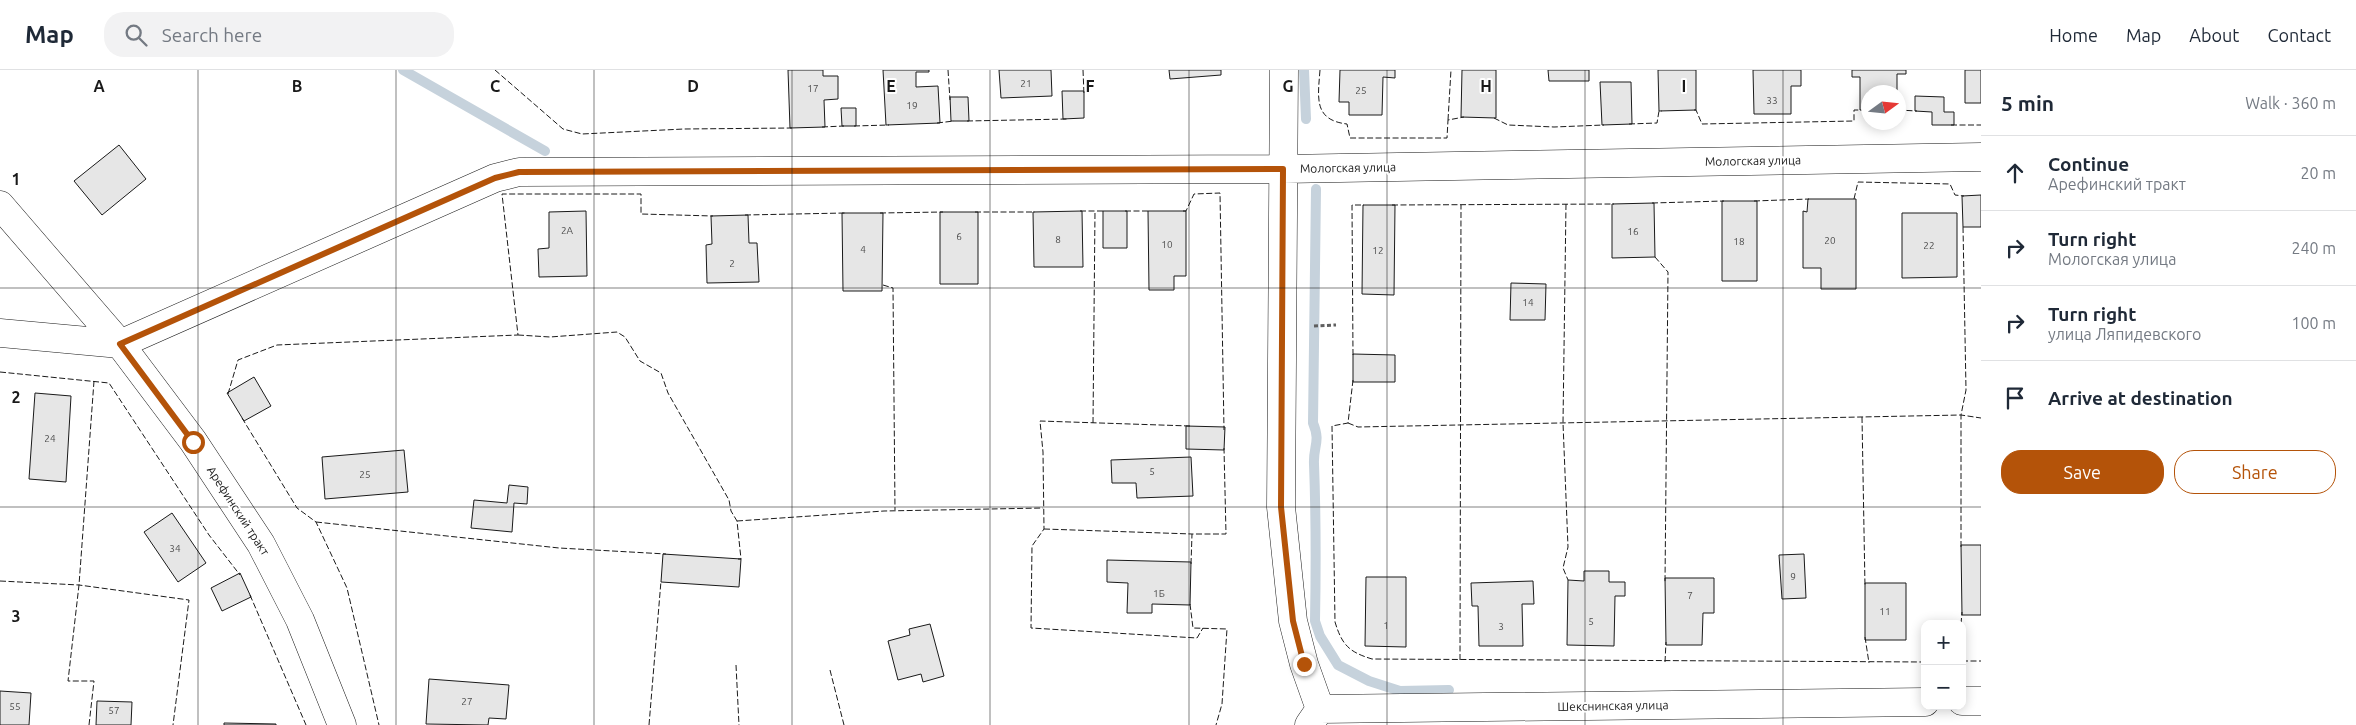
<!DOCTYPE html>
<meta charset="utf-8">
<style>
:root{--surface:#fff;--page:#f2f2f3;--text:#1f2937;--muted:#747a83;--line:#e0e1e3;--accent:#b45309}
body{margin:0;font-family:Ubuntu,sans-serif;background:var(--page);color:var(--text)}
.controls{position:absolute;right:15px;bottom:15px;display:grid;overflow:hidden;border-radius:10px;box-shadow:0 2px 12px #0003}
.controls button{width:45px;height:45px;display:grid;place-items:center;padding:0;border:0;border-bottom:1px solid var(--line);background:var(--surface);color:var(--text);font:25px sans-serif}
.compass{position:absolute;left:1861px;top:15px;width:45px;height:45px;border-radius:50%;background:var(--surface);box-shadow:0 2px 12px #0003;rotate:75deg}
.stop{position:absolute;width:15px;height:15px;margin:-11px;border:4px solid #b45309;border-radius:50%;background:#fff}
.stop.end{background:#b45309;border-color:#fff;box-shadow:0 1px 5px #0008}
.list{margin:0;padding:0;list-style:none}
h2{display:flex;justify-content:space-between;align-items:center;height:65px;margin:0;padding:0 20px;font-size:21px}
h2 small{font-size:16px;font-weight:400;color:var(--muted)}
.list li{display:grid;grid-template-columns:32px 1fr auto;gap:15px;align-items:center;box-sizing:border-box;height:75px;padding:0 20px;border-top:1px solid var(--line)}
.list b{display:block;font-size:19px;white-space:nowrap}
.list p{margin:0;font-size:16px;white-space:nowrap;color:var(--muted)}
.list em{font-size:16px;font-style:normal;color:var(--muted)}
.actions{display:flex;gap:10px;padding:15px 20px}
.actions a{flex:1;padding:11px 0;border:1px solid var(--accent);border-radius:20px;text-align:center;font-size:18px;color:var(--accent)}
.actions .main{background:var(--accent);color:#fff}
.icon{flex:none;width:28px;height:28px;fill:none;stroke:currentColor;stroke-width:2;stroke-linecap:round;stroke-linejoin:round}
.map{position:relative;flex:none;width:1981px;height:655px;overflow:hidden}
header{display:flex;align-items:center;gap:30px;box-sizing:border-box;height:70px;padding:0 25px;background:var(--surface);border-bottom:1px solid var(--line)}
header strong{font-size:24px}
nav{display:flex;gap:28px;margin-inline-start:auto;font-size:18px}
.search{width:350px;height:45px;background:var(--page);display:flex;align-items:center;gap:12px;box-sizing:border-box;padding:0 18px;border-radius:20px;color:var(--muted);font-size:19px}
main{display:flex}
aside{flex:1;background:var(--surface)}
.map>svg:first-child{display:block}
.lines{fill:none;stroke-linecap:round;stroke-linejoin:round}
.stream{stroke:#c6d2dc;stroke-width:10}
.building{fill:#e6e6e6;stroke:#1a1a1a}
.minor-casing{stroke:#1a1a1a;stroke-width:29}
.path{stroke:#5f5f5f;stroke-width:3;stroke-dasharray:4 2.5;stroke-linecap:butt}
.minor{stroke:#fff;stroke-width:28}
.fence{stroke:#1a1a1a;stroke-width:1;stroke-dasharray:6 2.5;stroke-linecap:butt}
.route{stroke:#b45309;stroke-width:6}
.grid{fill:none;stroke:#1a1a1a;stroke-width:1;stroke-opacity:0.55}
.labels{text-anchor:middle;stroke-width:4;stroke-linejoin:round;paint-order:stroke}
.number-label{font-size:10px;fill:#4d4d4d}
.street-label{font-size:12px;fill:#1a1a1a;stroke:#fff}
.grid-label{font-size:16px;text-anchor:middle;font-weight:bold;fill:#1a1a1a;stroke:#fff;stroke-width:4;stroke-linejoin:round;paint-order:stroke}
</style>
<header>
<strong>Map</strong>
<div class="search"><svg class="icon" aria-label="search" viewBox="0 0 24 24"><circle cx="10" cy="10" r="6"/><path d="M15 15l6 6"/></svg>Search here</div>
<nav><a>Home</a><a>Map</a><a>About</a><a>Contact</a></nav>
</header>
<main>
<div class="map">
<svg width="1981" height="655" viewBox="0 0 1981 655">
<rect width="100%" height="100%" fill="#fff"/>
<g class="lines">
<path class="stream" d="M 403,0 L 545,81
M 1304,0 L 1306,49
M 1316,119 L 1313,353 C 1321,372 1313,376 1314,394 C 1316,446 1316,498 1315,551 L 1320,566 L 1338,595 L 1369,611 L 1400,621 L 1449,620"/>
</g>
<path class="building" d="M 788,0 L 823,0 L 823,6 L 838,6 L 838,29 L 824,30 L 825,57 L 790,58 Z
M 883,0 L 929,0 L 929,2 L 916,2 L 916,17 L 938,16 L 940,53 L 886,55 Z
M 999,0 L 1051,0 L 1052,26 L 1001,28 Z
M 1169,0 L 1221,0 L 1221,5 L 1170,9 Z
M 1340,0 L 1395,0 L 1395,8 L 1383,7 L 1382,45 L 1349,45 L 1349,32 L 1339,32 Z
M 1462,0 L 1496,0 L 1496,48 L 1461,47 Z
M 1548,0 L 1589,0 L 1589,11 L 1549,11 Z
M 1658,0 L 1696,0 L 1696,40 L 1659,41 Z
M 1753,0 L 1801,0 L 1801,16 L 1791,16 L 1791,44 L 1754,44 Z
M 1852,0 L 1906,0 L 1906,4 L 1897,4 L 1897,22 L 1868,22 L 1868,40 L 1860,40 L 1860,7 L 1852,7 Z
M 1965,0 L 1981,0 L 1981,33 L 1965,33 Z
M 1600,12 L 1631,12 L 1632,54 L 1602,55 Z
M 1062,21 L 1084,21 L 1084,48 L 1063,49 Z
M 1915,26 L 1944,27 L 1944,42 L 1954,42 L 1954,55 L 1932,55 L 1932,42 L 1915,41 Z
M 950,27 L 968,27 L 969,51 L 951,51 Z
M 841,38 L 856,38 L 856,56 L 842,56 Z
M 119,75 L 146,109 L 102,145 L 74,111 Z
M 1981,125 L 1981,157 L 1963,157 L 1962,126 Z
M 1808,129 L 1856,129 L 1856,219 L 1821,219 L 1821,198 L 1803,198 L 1803,141 L 1807,142 Z
M 1722,131 L 1757,131 L 1757,211 L 1722,211 Z
M 1654,133 L 1655,187 L 1612,188 L 1612,134 Z
M 1363,135 L 1395,135 L 1394,225 L 1362,224 Z
M 586,141 L 587,206 L 539,207 L 538,179 L 549,178 L 549,142 Z
M 1082,141 L 1083,197 L 1034,197 L 1033,142 Z
M 1103,141 L 1127,141 L 1127,178 L 1103,178 Z
M 1148,141 L 1186,141 L 1186,206 L 1174,206 L 1174,220 L 1149,220 Z
M 940,142 L 978,142 L 978,214 L 940,214 Z
M 842,143 L 883,143 L 882,221 L 843,221 Z
M 1902,143 L 1957,143 L 1957,207 L 1902,208 Z
M 748,145 L 749,173 L 757,173 L 759,212 L 707,213 L 706,175 L 712,174 L 711,146 Z
M 1511,213 L 1546,214 L 1545,250 L 1510,250 Z
M 1353,284 L 1395,285 L 1395,312 L 1353,312 Z
M 254,307 L 271,336 L 244,351 L 227,323 Z
M 35,323 L 71,326 L 66,412 L 29,409 Z
M 1186,356 L 1225,357 L 1224,380 L 1186,379 Z
M 404,380 L 408,422 L 325,429 L 322,387 Z
M 1191,387 L 1193,426 L 1137,428 L 1136,413 L 1112,413 L 1111,390 Z
M 509,415 L 528,417 L 527,434 L 514,433 L 512,462 L 471,458 L 474,430 L 507,433 Z
M 172,443 L 206,493 L 178,512 L 144,462 Z
M 1961,475 L 1981,475 L 1981,545 L 1962,545 Z
M 663,484 L 741,489 L 739,517 L 661,512 Z
M 1804,484 L 1806,528 L 1782,529 L 1779,485 Z
M 1107,490 L 1191,492 L 1190,535 L 1152,534 L 1152,543 L 1127,543 L 1128,513 L 1107,512 Z
M 1584,501 L 1609,501 L 1609,512 L 1625,512 L 1625,526 L 1615,526 L 1614,576 L 1567,575 L 1568,510 L 1584,511 Z
M 240,503 L 251,527 L 222,541 L 211,518 Z
M 1366,507 L 1406,507 L 1406,577 L 1365,576 Z
M 1665,508 L 1714,508 L 1714,543 L 1703,543 L 1702,575 L 1666,575 Z
M 1533,511 L 1534,534 L 1522,534 L 1523,576 L 1479,576 L 1478,536 L 1472,536 L 1471,513 Z
M 1865,513 L 1906,513 L 1906,570 L 1865,570 Z
M 930,554 L 944,606 L 923,612 L 921,604 L 898,610 L 888,571 L 910,565 L 909,559 Z
M 429,609 L 509,615 L 506,649 L 489,648 L 488,655 L 426,654 Z
M 0,621 L 31,623 L 29,655 L 0,655 Z
M 97,631 L 132,632 L 131,655 L 96,655 Z
M 224,653 L 276,654 L 276,655 L 224,655 Z"/>
<g class="lines">
<defs>
<path id="minor" d="M 1284,0 L 1281,437 L 1293,551 L 1304,594 L 1320,639
M 0,135 L 120,274 L 193,371 L 261,474 L 300,550 L 342,655
M 0,263 L 120,274 L 495,108 L 519,102 L 1283,99 L 1981,87
M 1962,631 L 1981,631
M 1309,655 L 1320,639 L 1925,632"/>
</defs>
<use href="#minor" class="minor-casing"/>
<path class="path" d="M 1314,256 L 1336,255"/>
<use href="#minor" class="minor"/>
<path class="fence" d="M 495,0 L 563,59 L 582,64 L 684,59 L 792,58
M 948,0 L 950,30
M 1083,0 L 1084,24
M 1320,0 C 1318,27 1313,50 1347,54 L 1350,68 L 1447,68 L 1448,50 L 1464,47
M 1694,40 L 1696,40 L 1702,54 L 1854,51 L 1854,40 L 1862,40
M 1898,40 L 1917,41
M 1494,48 L 1508,55 L 1554,57 L 1604,55
M 1448,50 L 1451,0
M 967,51 L 1067,49
M 937,53 L 954,51
M 1629,54 L 1657,53 L 1659,41 L 1662,41
M 1951,55 L 1981,55
M 854,56 L 889,55
M 822,57 L 844,56
M 1854,129 L 1858,112 L 1950,114 L 1955,125 L 1964,126
M 1754,131 L 1809,129
M 1652,133 L 1724,131
M 1566,134 L 1563,353 L 1568,477 L 1563,498 L 1568,510
M 1392,135 L 1614,134
M 1080,141 L 1105,141
M 1125,141 L 1150,141
M 1183,141 L 1186,141 L 1194,124 L 1220,123 L 1224,360
M 975,142 L 1035,142
M 880,143 L 943,142
M 745,145 L 845,143
M 1655,187 L 1668,202 L 1665,512
M 883,215 L 893,218 L 895,440
M 518,265 L 550,267 L 617,262 L 625,267 L 640,291 L 661,303 L 668,323 L 729,430 L 731,441 L 737,451 L 741,489 L 738,489
M 1353,285 L 1352,135 L 1364,135
M 0,302 L 109,313 L 209,465 L 240,505
M 1353,310 L 1348,353 L 1332,356 L 1335,552 C 1342,575 1349,582 1372,589 L 1925,592
M 228,324 L 238,290 L 277,275 L 518,265 L 502,124 L 641,124 L 641,144 L 713,146
M 1862,347 L 1865,517
M 242,348 L 297,438 L 316,452 L 347,518 L 379,655
M 1093,353 L 1095,141
M 1348,353 L 1358,357 L 1961,345 L 1981,348
M 1190,356 L 1040,351 L 1043,382 L 1044,459 L 1032,476 L 1031,558 L 1197,568 L 1203,558
M 737,451 L 884,441 L 1043,438
M 316,452 L 559,478 L 666,484
M 1044,459 L 1192,464
M 1961,477 L 1961,345 L 1966,320 L 1963,157
M 1191,494 L 1192,464 L 1226,464 L 1224,378
M 0,511 L 79,515 L 189,530 L 173,655
M 250,525 L 306,655
M 1190,534 L 1193,558 L 1227,559 L 1222,634 L 1216,655
M 1961,554 L 1962,542
M 1865,567 L 1869,593
M 1460,590 L 1461,135
M 1962,591 L 1981,591
M 1665,592 L 1666,572
M 736,595 L 739,655
M 830,600 L 844,655
M 89,655 L 94,611 L 68,611 L 79,515 L 94,311
M 649,655 L 661,511"/>
</g>
<g class="lines">
<path class="route" d="M 193,372 L 120,274 L 495,108 L 519,102 L 1283,99 L 1281,437 L 1293,551 L 1304,594"/>
</g>
<path class="grid" d="M 198,0 L 198,655M 396,0 L 396,655M 594,0 L 594,655M 792,0 L 792,655M 990,0 L 990,655M 1189,0 L 1189,655M 1387,0 L 1387,655M 1585,0 L 1585,655M 1783,0 L 1783,655M 0,218 L 1981,218M 0,437 L 1981,437"/>
<g class="labels">
<g class="number-label">
<text x="1026" y="17">21</text>
<text x="813" y="22">17</text>
<text x="1361" y="24">25</text>
<text x="1772" y="34">33</text>
<text x="912" y="39">19</text>
<text x="567" y="164">2А</text>
<text x="1633" y="165">16</text>
<text x="959" y="170">6</text>
<text x="1058" y="173">8</text>
<text x="1830" y="174">20</text>
<text x="1739" y="175">18</text>
<text x="1167" y="178">10</text>
<text x="1929" y="179">22</text>
<text x="863" y="183">4</text>
<text x="1378" y="184">12</text>
<text x="732" y="197">2</text>
<text x="1528" y="236">14</text>
<text x="50" y="372">24</text>
<text x="1152" y="405">5</text>
<text x="365" y="408">25</text>
<text x="175" y="482">34</text>
<text x="1793" y="510">9</text>
<text x="1159" y="527">1Б</text>
<text x="1690" y="529">7</text>
<text x="1885" y="545">11</text>
<text x="1591" y="555">5</text>
<text x="1386" y="559">1</text>
<text x="1501" y="560">3</text>
<text x="467" y="635">27</text>
<text x="15" y="640">55</text>
<text x="114" y="644">57</text>
</g>
<g class="street-label">
<text transform="translate(1753 91) rotate(-1)" y="4">Мологская улица</text>
<text transform="translate(1348 98) rotate(-1)" y="4">Мологская улица</text>
<text transform="translate(238 441) rotate(57)" y="4">Арефинский тракт</text>
<text transform="translate(1613 636) rotate(-1)" y="4">Шекснинская улица</text>
</g>
</g>
<g class="grid-label">
<text x="99" y="22">A</text>
<text x="297" y="22">B</text>
<text x="495" y="22">C</text>
<text x="693" y="22">D</text>
<text x="891" y="22">E</text>
<text x="1090" y="22">F</text>
<text x="1288" y="22">G</text>
<text x="1486" y="22">H</text>
<text x="1684" y="22">I</text>
<text x="16" y="115">1</text>
<text x="16" y="333">2</text>
<text x="16" y="552">3</text>
</g>
</svg>
<div class="controls">
<button>+</button>
<button>−</button>
</div>
<svg class="compass" viewBox="-18 -18 36 36"><path d="M0-13l5 13h-10z" fill="#e53935"/><path d="M0 13l5-13h-10z" fill="#747a83"/></svg>
<div class="stop" style="left:193px;top:372px"></div>
<div class="stop end" style="left:1304px;top:594px"></div>
</div>
<aside>
<h2>5 min<small>Walk · 360 m</small></h2>
<ul class="list">
<li><svg class="icon" aria-label="ahead" viewBox="0 0 24 24"><path d="M12 20V5M6 11l6-6 6 6"/></svg><div><b>Continue</b><p>Арефинский тракт</p></div><em>20 m</em></li>
<li><svg class="icon" aria-label="right" viewBox="0 0 24 24"><path d="M7 20v-9h11M14 6l5 5-5 5"/></svg><div><b>Turn right</b><p>Мологская улица</p></div><em>240 m</em></li>
<li><svg class="icon" aria-label="right" viewBox="0 0 24 24"><path d="M7 20v-9h11M14 6l5 5-5 5"/></svg><div><b>Turn right</b><p>улица Ляпидевского</p></div><em>100 m</em></li>
<li><svg class="icon" aria-label="arrive" viewBox="0 0 24 24"><path d="M6 21V4h12l-3 4 3 4H6"/></svg><div><b>Arrive at destination</b></div></li>
</ul>
<div class="actions"><a class="main">Save</a><a>Share</a></div>
</aside>
</main>
